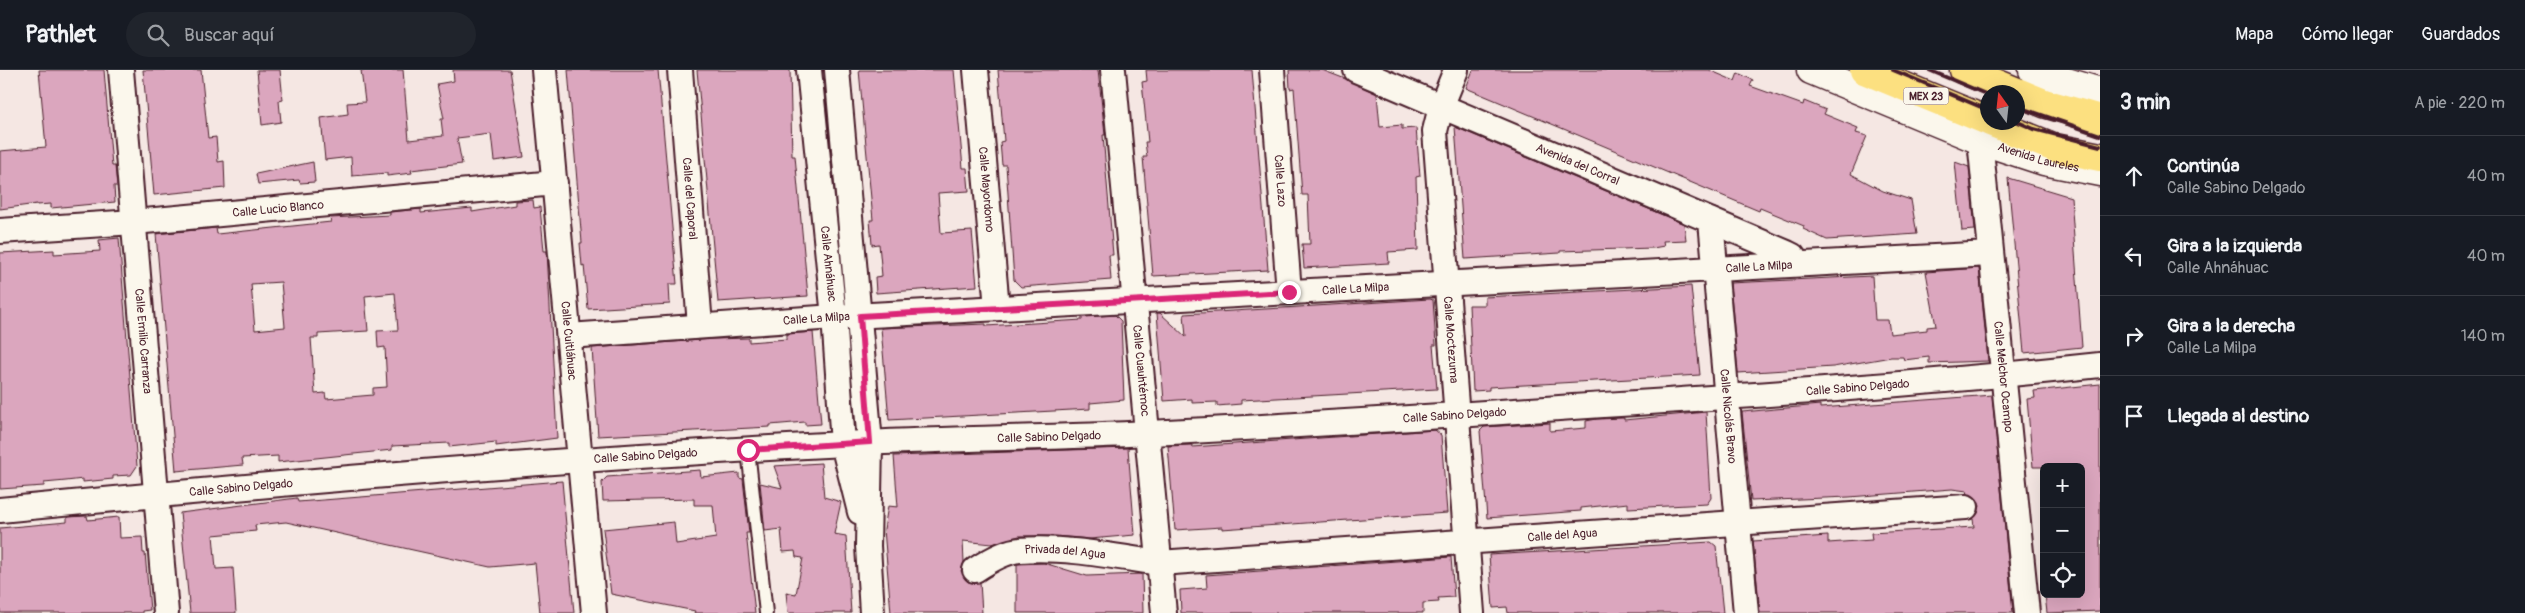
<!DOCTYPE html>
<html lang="es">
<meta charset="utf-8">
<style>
:root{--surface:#171b24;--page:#20242c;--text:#f1f3f6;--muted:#9ea1a6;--line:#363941}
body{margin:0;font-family:Pangolin,sans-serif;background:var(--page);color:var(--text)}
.controls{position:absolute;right:15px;bottom:15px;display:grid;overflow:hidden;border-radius:8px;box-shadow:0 5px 20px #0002}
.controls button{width:45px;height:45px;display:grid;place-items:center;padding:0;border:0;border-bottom:1px solid var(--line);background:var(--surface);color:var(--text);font:25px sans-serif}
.compass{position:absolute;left:1980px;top:15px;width:45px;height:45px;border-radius:50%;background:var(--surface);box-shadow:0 5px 20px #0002;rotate:345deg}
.stop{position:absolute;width:15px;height:15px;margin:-11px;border:4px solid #db2777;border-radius:50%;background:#fff}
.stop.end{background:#db2777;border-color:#fff;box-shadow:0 1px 5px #0008}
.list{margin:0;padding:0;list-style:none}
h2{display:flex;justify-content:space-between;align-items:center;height:65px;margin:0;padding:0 20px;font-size:21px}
h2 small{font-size:16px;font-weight:400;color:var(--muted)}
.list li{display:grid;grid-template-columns:32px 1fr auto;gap:15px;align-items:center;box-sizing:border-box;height:80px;padding:0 20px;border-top:1px solid var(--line)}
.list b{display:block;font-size:19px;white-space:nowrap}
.list p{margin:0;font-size:16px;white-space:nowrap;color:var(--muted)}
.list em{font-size:16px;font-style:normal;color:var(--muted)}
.icon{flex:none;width:28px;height:28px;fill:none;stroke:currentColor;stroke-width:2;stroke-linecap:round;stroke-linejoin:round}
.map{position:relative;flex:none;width:2100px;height:543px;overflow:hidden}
header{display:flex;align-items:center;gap:30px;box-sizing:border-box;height:70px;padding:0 25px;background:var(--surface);border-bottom:1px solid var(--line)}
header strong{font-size:24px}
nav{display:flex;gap:28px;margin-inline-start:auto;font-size:18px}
.search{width:350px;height:45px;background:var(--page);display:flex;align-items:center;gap:12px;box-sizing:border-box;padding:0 18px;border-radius:28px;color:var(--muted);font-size:19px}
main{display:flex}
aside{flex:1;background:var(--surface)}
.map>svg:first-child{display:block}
.building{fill:#dba6be;stroke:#4a1f2b;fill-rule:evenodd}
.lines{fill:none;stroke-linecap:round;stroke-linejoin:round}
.lane-casing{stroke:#4a1f2b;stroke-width:16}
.street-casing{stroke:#4a1f2b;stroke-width:28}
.secondary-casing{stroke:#4a1f2b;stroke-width:31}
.primary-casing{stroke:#4a1f2b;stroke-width:31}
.lane{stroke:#fbf7ec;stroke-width:12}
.street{stroke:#fbf7ec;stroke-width:24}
.secondary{stroke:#fbf7ec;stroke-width:28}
.primary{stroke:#fce080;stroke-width:28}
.rail{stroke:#4a1f2b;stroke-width:4}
.route{stroke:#db2777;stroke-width:6}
.labels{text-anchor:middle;stroke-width:5;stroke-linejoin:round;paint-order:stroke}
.shield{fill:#fbf7ec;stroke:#7f6065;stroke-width:1}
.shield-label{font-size:11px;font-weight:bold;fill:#4a1f2b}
.street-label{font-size:12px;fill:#4a1f2b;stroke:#fbf7ec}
</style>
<header>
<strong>Pathlet</strong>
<div class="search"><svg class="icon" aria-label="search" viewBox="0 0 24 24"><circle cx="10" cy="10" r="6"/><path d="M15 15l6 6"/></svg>Buscar aquí</div>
<nav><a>Mapa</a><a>Cómo llegar</a><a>Guardados</a></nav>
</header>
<main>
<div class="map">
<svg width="2100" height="543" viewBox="0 0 2100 543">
<rect width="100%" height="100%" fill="#f5e7e3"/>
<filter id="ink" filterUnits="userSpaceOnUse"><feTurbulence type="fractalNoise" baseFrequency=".02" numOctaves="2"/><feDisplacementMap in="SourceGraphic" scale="10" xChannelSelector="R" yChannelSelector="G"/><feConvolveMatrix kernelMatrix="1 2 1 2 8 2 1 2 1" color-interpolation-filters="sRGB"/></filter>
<g filter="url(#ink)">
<path class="building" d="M 39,0 L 104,0 L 112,96 L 115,96 L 117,116 L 114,116 L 115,132 L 51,138 L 51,134 L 37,135 L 37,134 L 0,139 L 0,81 L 46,77 Z
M 143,0 L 201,0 L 208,68 L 216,67 L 218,92 L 224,91 L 225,118 L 154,125 Z
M 257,0 L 280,0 L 283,30 L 279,31 L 281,52 L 262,55 Z
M 361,0 L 403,0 L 409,70 L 443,66 L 441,49 L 444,49 L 437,14 L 454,11 L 453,0 L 510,0 L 524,87 L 494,91 L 491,64 L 457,68 L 462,94 L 411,100 L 412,103 L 387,106 L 387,103 L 352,106 L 351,87 L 325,90 L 321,48 L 348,44 L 347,33 L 365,32 Z
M 568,0 L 658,0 L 677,214 L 669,214 L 670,234 L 588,239 L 584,195 L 582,196 L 580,173 L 582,173 Z
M 697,0 L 790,0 L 792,86 L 795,86 L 808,226 L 718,232 Z
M 859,0 L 954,0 L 963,98 L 967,98 L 969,121 L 938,123 L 941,163 L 972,161 L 977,216 L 876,223 L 875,207 L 882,206 L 879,174 L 872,175 L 870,150 L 873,150 Z
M 998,0 L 1098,0 L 1105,65 L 1103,65 L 1113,185 L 1109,185 L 1111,210 L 1021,217 L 1014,210 L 1006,95 L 1002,95 L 1000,72 L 1004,71 Z
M 1146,0 L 1252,0 L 1268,200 L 1153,206 L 1143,87 L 1147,87 L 1145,72 L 1148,72 L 1142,12 L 1147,11 Z
M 1289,0 L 1322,0 L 1348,10 L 1377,24 L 1380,57 L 1402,55 L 1402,59 L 1416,58 L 1420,106 L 1416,107 L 1418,180 L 1388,182 L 1389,193 L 1304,198 L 1302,174 L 1310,174 L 1308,125 L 1302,125 L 1294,18 L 1290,19 Z
M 1473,0 L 1709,0 L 1735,11 L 1738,3 L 1753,10 L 1750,16 L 1803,35 L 1804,31 L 1826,40 L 1824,44 L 1858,58 L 1856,63 L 1867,66 L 1851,104 L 1883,121 L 1911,130 L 1917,164 L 1827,170 L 1803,159 L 1804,156 L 1760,138 L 1759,141 L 1466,18 Z
M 1455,57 L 1684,154 L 1686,170 L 1663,171 L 1664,176 L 1653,178 L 1560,181 L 1560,183 L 1465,189 Z
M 313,92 L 315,112 L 300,113 L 299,110 L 258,114 L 256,104 Z
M 1955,92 L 1969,97 L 1975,160 L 1962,161 Z
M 2008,108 L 2071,127 L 2082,277 L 2024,283 Z
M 533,130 L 534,138 L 540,137 L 544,181 L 547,181 L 557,368 L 496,376 L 496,372 L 449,377 L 449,373 L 392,376 L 392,380 L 278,392 L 278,386 L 242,388 L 243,395 L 176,401 L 156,164 L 216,158 L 217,164 L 331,152 L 330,148 L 390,145 L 390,142 L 421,139 L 421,143 L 472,138 L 472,142 L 515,135 L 515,131 ZM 281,212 L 285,257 L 255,260 L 251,214 ZM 395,223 L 398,260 L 377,261 L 378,278 L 385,277 L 387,317 L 373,318 L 373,325 L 326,329 L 325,323 L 315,324 L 311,268 L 318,268 L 318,264 L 368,261 L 365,226 Z
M 119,168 L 137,396 L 131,405 L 113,406 L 113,409 L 83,412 L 83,409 L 66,411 L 44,413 L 44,416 L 0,419 L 0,183 L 54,180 L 54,184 L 100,181 L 99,170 Z
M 1979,198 L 1988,291 L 1929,293 L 1929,287 L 1904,290 L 1903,287 L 1891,287 L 1833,297 L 1738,303 L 1730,213 L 1872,206 L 1875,250 L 1888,250 L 1890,264 L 1927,260 L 1927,257 L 1936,256 L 1926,202 Z
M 1691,216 L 1700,305 L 1489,317 L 1489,320 L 1473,321 L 1469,235 L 1485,235 L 1485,227 Z
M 1430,229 L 1433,230 L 1436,275 L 1433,275 L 1437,319 L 1241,330 L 1241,334 L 1217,336 L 1217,332 L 1192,333 L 1192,329 L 1164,331 L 1157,243 L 1160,243 L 1186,267 L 1184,244 Z
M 1115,245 L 1121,251 L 1124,330 L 1090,333 L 1090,339 L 889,350 L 881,258 L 986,254 L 986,256 L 1082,250 L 1082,247 Z
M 813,262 L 821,354 L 805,355 L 805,352 L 770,355 L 770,357 L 598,366 L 592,278 L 714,269 L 749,268 L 749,272 L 787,269 L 787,264 Z
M 2100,314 L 2100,541 L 2047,543 L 2045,524 L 2081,524 L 2081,397 L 2033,397 L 2027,329 L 2035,328 L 2034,321 Z
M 1992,325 L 2013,543 L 1760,543 L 1753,471 L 1828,466 L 1828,473 L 1872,470 L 1871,463 L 1974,457 L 1973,449 L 1978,443 L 1980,436 L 1977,429 L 1968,424 L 1967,421 L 1952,419 L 1849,427 L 1751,431 L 1742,342 L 1820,335 L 1820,338 Z
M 1706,342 L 1711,428 L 1707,434 L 1628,438 L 1628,433 L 1581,438 L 1581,441 L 1487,448 L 1480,361 L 1484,357 L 1550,353 L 1550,361 L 1586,358 L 1586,351 L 1597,349 L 1624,348 L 1624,350 Z
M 1435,360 L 1441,365 L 1447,443 L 1222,459 L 1222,457 L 1175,460 L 1168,376 L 1192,375 L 1192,377 Z
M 1128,378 L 1135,465 L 1090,469 L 1054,466 L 1019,466 L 992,474 L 963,471 L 964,492 L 961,501 L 968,512 L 980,512 L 982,543 L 891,543 L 884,459 L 888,436 L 898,437 L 894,386 Z
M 821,393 L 824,427 L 841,432 L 834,464 L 846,466 L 851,543 L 788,543 L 786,522 L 796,524 L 803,488 L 796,487 L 795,481 L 783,482 L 781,459 L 765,461 L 760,413 L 782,418 L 774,396 Z
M 700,400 L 701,407 L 739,403 L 739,408 L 743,409 L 749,463 L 746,463 L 755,543 L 694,543 L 695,541 L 611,524 L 603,459 L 674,452 L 676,474 L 716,468 L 713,435 L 694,435 L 694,429 L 603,431 L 602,412 L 607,407 Z
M 562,411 L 574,543 L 540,543 L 535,493 L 490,497 L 286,452 L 255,455 L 256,461 L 213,465 L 216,499 L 233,498 L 236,543 L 190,543 L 180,443 L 297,428 L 298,432 Z
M 87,446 L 88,450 L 119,447 L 120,468 L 142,467 L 143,483 L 145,483 L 150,540 L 142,541 L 142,543 L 0,543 L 0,458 L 67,452 L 67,447 Z
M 1711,472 L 1716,476 L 1723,543 L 1508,543 L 1507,537 L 1493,538 L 1489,485 Z
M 1451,487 L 1454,527 L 1438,528 L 1439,532 L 1423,533 L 1423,543 L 1181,543 L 1180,520 L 1207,518 L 1206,505 Z
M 1044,493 L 1087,506 L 1142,504 L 1143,543 L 1017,543 L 1017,494 Z"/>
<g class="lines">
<defs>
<path id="lane" d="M 748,380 L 766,543"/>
<g id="street">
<path id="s1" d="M 121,0 L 166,543"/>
<path id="s2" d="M 544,0 L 594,543"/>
<path id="s3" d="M 680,0 L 700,256"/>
<path id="s4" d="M 809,0 L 834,247 L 843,374 L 860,442"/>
<path d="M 837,0 L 870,373 L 868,476 L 872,543"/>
<path id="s5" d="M 976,0 L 997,238"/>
<path id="s6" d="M 1113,0 L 1164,543"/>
<path id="s7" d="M 1272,0 L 1289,222"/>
<path id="s8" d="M 1356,0 L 1787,183 L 1793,186 L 1797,194"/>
<path id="s9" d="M 1456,0 L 1441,37 L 1435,61 L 1472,543"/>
<path id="s10" d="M 1980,70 L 2027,543"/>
<path id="s11" d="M 1711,151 L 1746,543"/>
<path id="s12" d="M 0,161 L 134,152 L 555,113"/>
<path id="s13" d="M 569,266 L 834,247 L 1990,184"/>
<path id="s14" d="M 0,440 C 288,412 576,387 865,373 C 960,368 1055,368 1150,363 C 1291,356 1432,347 1573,337 C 1749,326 1925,314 2100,295"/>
<path id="s15" d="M 975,500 C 987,492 1005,481 1020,480 C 1063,476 1117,487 1159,493 L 1966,437"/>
</g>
<g id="secondary">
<path id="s16" d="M 1811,0 L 1980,70 L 2044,91 L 2100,102"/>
<path d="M 2033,0 L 2053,8 L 2100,22"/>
</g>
<path id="primary" d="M 1864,0 L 1988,51
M 1964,0 L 2044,33 L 2100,49
M 1990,52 L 2055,78 L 2100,87"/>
</defs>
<use href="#lane" class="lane-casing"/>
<use href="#street" class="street-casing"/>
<use href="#secondary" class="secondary-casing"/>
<use href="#primary" class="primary-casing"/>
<use href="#lane" class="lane"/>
<use href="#street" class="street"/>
<use href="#secondary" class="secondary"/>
<use href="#primary" class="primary"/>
<path class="rail" d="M 1893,0 L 1988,40
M 1929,0 L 1988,25
M 2018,37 L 2100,65
M 2018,52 L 2034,59 L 2100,76"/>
</g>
</g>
<g class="lines" filter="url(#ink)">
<path class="route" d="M 748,380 L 870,372 L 860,246 L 1289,222"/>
</g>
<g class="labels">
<rect class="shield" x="1903.5" y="17.5" width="45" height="17" rx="4"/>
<g class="shield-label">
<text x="1926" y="30">MEX 23</text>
</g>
<g class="street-label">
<text dy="4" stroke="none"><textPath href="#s16" startOffset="244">Avenida Laureles</textPath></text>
<text dy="4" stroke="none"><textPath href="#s8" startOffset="241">Avenida del Corral</textPath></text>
<text dy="4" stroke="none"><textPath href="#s7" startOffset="111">Calle Lazo</textPath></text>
<text dy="4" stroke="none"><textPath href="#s5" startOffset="120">Calle Mayordomo</textPath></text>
<text dy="4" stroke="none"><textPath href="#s3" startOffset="129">Calle del Caporal</textPath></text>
<text dy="4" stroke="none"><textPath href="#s12" startOffset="279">Calle Lucio Blanco</textPath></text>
<text dy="4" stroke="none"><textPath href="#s4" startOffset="195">Calle Ahnáhuac</textPath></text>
<text dy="4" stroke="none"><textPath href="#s13" startOffset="1192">Calle La Milpa</textPath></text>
<text dy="4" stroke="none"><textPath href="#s13" startOffset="788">Calle La Milpa</textPath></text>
<text dy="4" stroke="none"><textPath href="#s13" startOffset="248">Calle La Milpa</textPath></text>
<text dy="4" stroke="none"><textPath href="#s9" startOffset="274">Calle Moctezuma</textPath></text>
<text dy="4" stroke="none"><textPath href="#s1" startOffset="272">Calle Emilio Carranza</textPath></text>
<text dy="4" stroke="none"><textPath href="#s2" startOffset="272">Calle Cuitláhuac</textPath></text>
<text dy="4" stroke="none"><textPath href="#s6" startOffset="302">Calle Cuauhtémoc</textPath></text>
<text dy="4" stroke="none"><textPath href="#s10" startOffset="238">Calle Melchor Ocampo</textPath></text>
<text dy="4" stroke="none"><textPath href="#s14" startOffset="1862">Calle Sabino Delgado</textPath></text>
<text dy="4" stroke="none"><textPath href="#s14" startOffset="1458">Calle Sabino Delgado</textPath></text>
<text dy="4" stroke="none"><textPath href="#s11" startOffset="196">Calle Nicolás Bravo</textPath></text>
<text dy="4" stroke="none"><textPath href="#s14" startOffset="1052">Calle Sabino Delgado</textPath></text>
<text dy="4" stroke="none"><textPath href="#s14" startOffset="648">Calle Sabino Delgado</textPath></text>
<text dy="4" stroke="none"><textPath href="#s14" startOffset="242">Calle Sabino Delgado</textPath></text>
<text dy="4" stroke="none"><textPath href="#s15" startOffset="594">Calle del Agua</textPath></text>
<text dy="4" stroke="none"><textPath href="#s15" startOffset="95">Privada del Agua</textPath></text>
</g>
</g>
</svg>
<div class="controls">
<button>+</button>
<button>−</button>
<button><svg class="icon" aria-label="locate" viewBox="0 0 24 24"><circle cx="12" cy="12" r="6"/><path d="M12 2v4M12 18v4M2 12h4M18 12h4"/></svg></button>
</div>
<svg class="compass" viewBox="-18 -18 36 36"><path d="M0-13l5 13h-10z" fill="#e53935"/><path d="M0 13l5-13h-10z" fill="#9ea1a6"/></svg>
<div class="stop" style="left:748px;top:380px"></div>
<div class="stop end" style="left:1289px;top:222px"></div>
</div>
<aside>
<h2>3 min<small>A pie · 220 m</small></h2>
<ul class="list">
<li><svg class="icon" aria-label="ahead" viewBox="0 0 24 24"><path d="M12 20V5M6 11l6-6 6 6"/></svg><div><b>Continúa</b><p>Calle Sabino Delgado</p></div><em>40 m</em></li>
<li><svg class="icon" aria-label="left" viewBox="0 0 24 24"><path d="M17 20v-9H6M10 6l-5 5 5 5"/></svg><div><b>Gira a la izquierda</b><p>Calle Ahnáhuac</p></div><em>40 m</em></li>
<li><svg class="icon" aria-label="right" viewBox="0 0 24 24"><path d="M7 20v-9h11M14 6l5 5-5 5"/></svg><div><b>Gira a la derecha</b><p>Calle La Milpa</p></div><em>140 m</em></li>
<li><svg class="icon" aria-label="arrive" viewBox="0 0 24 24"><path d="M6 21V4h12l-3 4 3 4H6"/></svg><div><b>Llegada al destino</b></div></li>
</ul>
</aside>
</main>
